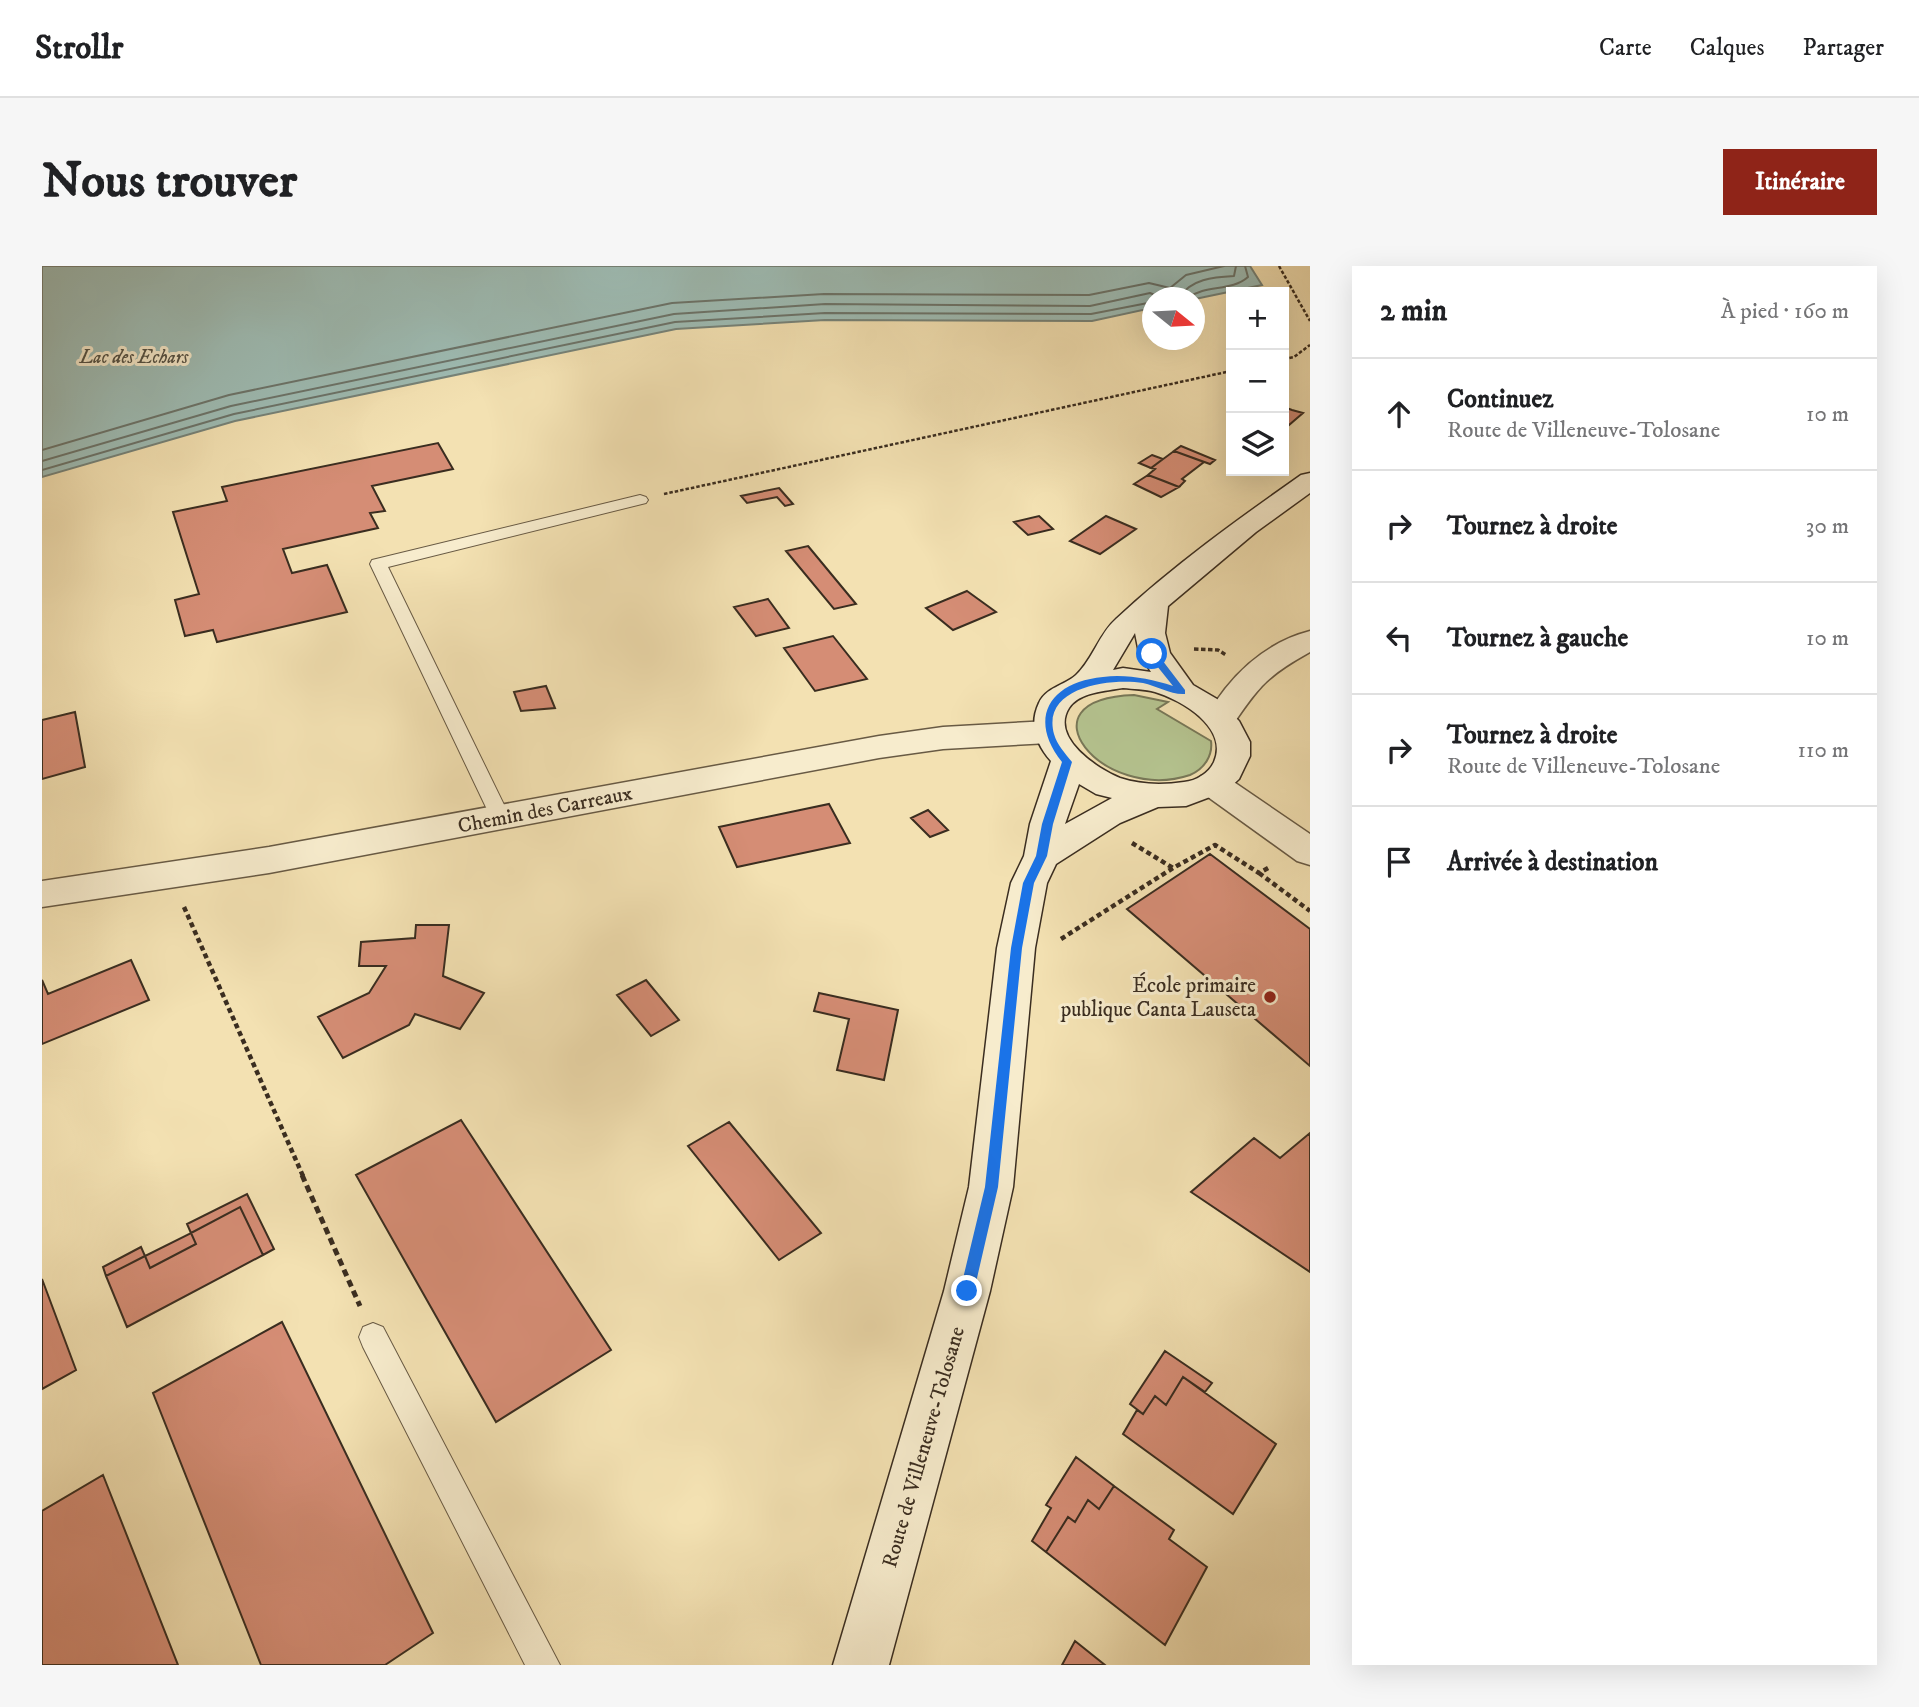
<!DOCTYPE html>
<html lang="fr">
<meta charset="utf-8">
<style>
:root{--surface:#fff;--page:#f6f6f6;--text:#202124;--muted:#757577;--line:#e0e0e0;--accent:#8f2418}
body{margin:0;font-family:"IM FELL DW Pica",serif;background:var(--page);color:var(--text)}
.controls{position:absolute;right:21px;top:21px;display:grid;overflow:hidden;border-radius:0px;box-shadow:0 7px 28px #0002}
.controls button{width:63px;height:63px;display:grid;place-items:center;padding:0;border:0;border-bottom:2px solid var(--line);background:var(--surface);color:var(--text);font:35px sans-serif}
.compass{position:absolute;left:1100px;top:21px;width:63px;height:63px;border-radius:50%;background:var(--surface);box-shadow:0 7px 28px #0002;rotate:108deg}
.stop{position:absolute;width:21px;height:21px;margin:-16px;border:5px solid #1a73e8;border-radius:50%;background:#fff}
.stop.end{background:#1a73e8;border-color:#fff;box-shadow:0 2px 7px #0008}
.list{margin:0;padding:0;list-style:none}
h2{display:flex;justify-content:space-between;align-items:center;height:91px;margin:0;padding:0 28px;font-size:30px}
h2 small{font-size:23px;font-weight:400;color:var(--muted)}
.list li{display:grid;grid-template-columns:46px 1fr auto;gap:21px;align-items:center;box-sizing:border-box;height:112px;padding:0 28px;border-top:2px solid var(--line)}
.list b{display:block;font-size:26px;white-space:nowrap}
.list p{margin:0;font-size:23px;white-space:nowrap;color:var(--muted)}
.list em{font-size:23px;font-style:normal;color:var(--muted)}
.icon{flex:none;width:38px;height:38px;fill:none;stroke:currentColor;stroke-width:2;stroke-linecap:round;stroke-linejoin:round}
.map{position:relative;flex:none;width:1268px;height:1399px;overflow:hidden;border-radius:0px}
header{display:flex;align-items:center;gap:42px;box-sizing:border-box;height:98px;padding:0 35px;background:var(--surface);border-bottom:2px solid var(--line)}
header strong{font-size:33px}
nav{display:flex;gap:38px;margin-inline-start:auto;font-size:24px}
.intro{display:flex;align-items:center;justify-content:space-between;box-sizing:border-box;height:168px;padding:0 42px}
h1{margin:0;font-size:49px}
.button{padding:18px 32px;border-radius:0px;background:var(--accent);color:#fff;font-size:24px;font-weight:700}
main{display:flex;gap:42px;padding:0 42px}
aside{flex:1;background:var(--surface);border-radius:0px;box-shadow:0 7px 28px #0002}
.map>svg:first-child{display:block}
.green{fill:#b5c490;stroke:#787858;stroke-width:2}
.water{fill:#9ebcb4;stroke:#768379;stroke-width:2}
.lines{fill:none;stroke-linecap:round;stroke-linejoin:round}
.shore{stroke:#6c746a;stroke-width:2}
.building{fill:#d58d75;stroke:#3a2d20;stroke-width:2}
.lane-casing{stroke:#685a44;stroke-width:2}
.street-casing{stroke:#685a44;stroke-width:3}
.secondary-casing{stroke:#3a2d20;stroke-width:3}
.path-far3{stroke:#3a2d20;stroke-width:2.5;stroke-dasharray:3.5 2;stroke-linecap:butt}
.path-far2{stroke:#3a2d20;stroke-width:3.5;stroke-dasharray:4.5 2.5;stroke-linecap:butt}
.path-far1{stroke:#3a2d20;stroke-width:4.5;stroke-dasharray:5 3.5;stroke-linecap:butt}
.path{stroke:#3a2d20;stroke-width:5;stroke-dasharray:7 4.5;stroke-linecap:butt}
.lane{fill:#f7eccd;fill-rule:evenodd}
.street{fill:#f7eccd;fill-rule:evenodd}
.secondary{fill:#f7eccd;fill-rule:evenodd}
.route{fill:#1a73e8}
.poi-dot{fill:#8f2418;stroke:#f7eccd;stroke-width:2.5}
.labels{text-anchor:middle;stroke-width:6;stroke-linejoin:round;paint-order:stroke}
.far-water-label{font-size:19px;font-style:italic;fill:#535145;stroke:#f7eccd}
.street-label{font-size:21px;fill:#3a2d20;stroke:#f7eccd}
.poi-label{font-size:21px;fill:#3a2d20;stroke:#f7eccd;text-anchor:end}
</style>
<header>
<strong>Strollr</strong>
<nav><a>Carte</a><a>Calques</a><a>Partager</a></nav>
</header>
<div class="intro"><h1>Nous trouver</h1><a class="button">Itinéraire</a></div>
<main>
<div class="map">
<svg width="1268" height="1399" viewBox="0 0 1268 1399">
<rect width="100%" height="100%" fill="#f3e1b2"/>
<filter id="stains"><feTurbulence type="fractalNoise" baseFrequency=".00286" numOctaves="4"/><feColorMatrix values="0 0 0 0 .2 0 0 0 0 .09 0 0 0 0 .02 0 0 0 .5 -.17"/></filter>
<radialGradient id="worn" r=".72"><stop offset=".6" stop-color="#630" stop-opacity="0"/><stop offset="1" stop-color="#630" stop-opacity=".3"/></radialGradient>
<path class="green" d="M 1092,429 L 1126,436 L 1115,443 L 1169,475 C 1171,490 1162,503 1148,509 C 1061,538 974,433 1092,429 Z"/>
<path class="water" d="M 0,0 L 1208,0 L 1220,19 L 1153,33 L 1111,32 L 1110,42 L 1050,55 L 783,54 L 634,63 L 193,155 L 0,211 Z"/>
<g class="lines">
<path class="shore" d="M 1137,32 C 1148,13 1172,11 1192,10 L 1194,0
M 1146,32 C 1164,18 1189,26 1206,11 L 1203,0
M 0,184 L 187,129 L 630,37 L 782,28 L 1047,29 L 1107,17 L 1128,22 L 1144,9 L 1182,0
M 0,195 L 189,140 L 632,48 L 783,38 L 1048,40 L 1108,27 L 1120,32
M 0,204 L 192,148 L 633,56 L 783,47 L 1049,48 L 1111,36"/>
</g>
<path class="building" d="M 1242,141 L 1250,144 L 1261,147 L 1247,159 L 1242,157 Z
M 396,177 L 411,203 L 330,220 L 343,245 L 328,247 L 336,262 L 241,283 L 250,307 L 285,299 L 305,346 L 175,376 L 171,364 L 143,370 L 133,334 L 157,328 L 131,246 L 185,235 L 180,221 Z
M 1139,180 L 1173,194 L 1168,198 L 1132,185 Z
M 1132,185 L 1162,196 L 1140,213 L 1143,215 L 1137,221 L 1106,209 L 1113,203 L 1109,202 Z
M 1110,189 L 1121,193 L 1109,202 L 1097,197 Z
M 1106,209 L 1122,215 L 1137,221 L 1119,231 L 1092,218 Z
M 737,222 L 751,238 L 743,240 L 735,231 L 705,237 L 699,230 Z
M 997,250 L 1011,263 L 986,269 L 972,256 Z
M 1064,250 L 1094,263 L 1058,288 L 1028,275 Z
M 766,280 L 814,338 L 792,343 L 744,285 Z
M 925,325 L 954,346 L 911,364 L 884,342 Z
M 726,333 L 747,362 L 714,370 L 692,341 Z
M 791,370 L 825,413 L 773,425 L 742,382 Z
M 504,420 L 513,442 L 479,445 L 472,426 Z
M 33,446 L 43,501 L 0,513 L 0,454 Z
M 787,538 L 808,577 L 695,601 L 677,561 Z
M 886,544 L 906,564 L 888,571 L 869,552 Z
M 1168,588 L 1268,663 L 1268,800 L 1085,643 Z
M 374,659 L 407,659 L 401,710 L 442,727 L 418,763 L 373,748 L 367,759 L 301,792 L 276,751 L 327,727 L 344,700 L 317,700 L 319,676 L 373,672 Z
M 89,694 L 107,734 L 0,778 L 0,714 L 6,728 Z
M 604,714 L 637,754 L 609,770 L 575,729 Z
M 777,727 L 856,744 L 842,814 L 795,804 L 807,753 L 772,745 Z
M 419,854 L 569,1084 L 454,1156 L 314,909 Z
M 687,856 L 779,967 L 737,994 L 646,880 Z
M 1268,867 L 1268,1006 L 1149,926 L 1212,872 L 1238,892 Z
M 205,928 L 232,983 L 221,989 L 198,941 L 149,967 L 145,958 Z
M 198,941 L 221,989 L 85,1061 L 64,1010 L 103,990 L 108,1002 L 154,978 L 149,967 Z
M 149,967 L 154,978 L 108,1002 L 103,990 Z
M 99,981 L 103,990 L 64,1010 L 61,1001 Z
M 0,1013 L 34,1104 L 0,1123 Z
M 240,1056 L 391,1367 L 343,1399 L 219,1399 L 111,1127 Z
M 1123,1085 L 1170,1117 L 1163,1126 L 1141,1111 L 1124,1139 L 1113,1130 L 1101,1148 L 1088,1138 Z
M 1141,1111 L 1234,1178 L 1191,1248 L 1081,1168 L 1095,1144 L 1101,1148 L 1113,1130 L 1124,1139 Z
M 1034,1191 L 1072,1220 L 1057,1243 L 1046,1234 L 1033,1256 L 1026,1251 L 1004,1286 L 990,1275 L 1009,1242 L 1004,1239 Z
M 61,1209 L 136,1399 L 0,1399 L 0,1245 Z
M 1072,1220 L 1132,1264 L 1127,1273 L 1165,1301 L 1123,1379 L 1004,1286 L 1026,1251 L 1033,1256 L 1046,1234 L 1057,1243 Z
M 1033,1375 L 1063,1399 L 1020,1399 Z"/>
<g class="lines">
<defs>
<path id="lane" d="M 598,229 L 604,231 L 606,234 L 604,237 L 346,301 L 468,551 L 465,556 L 451,556 L 328,298 L 330,294 Z
M 331,1057 L 341,1061 L 518,1399 L 483,1399 L 321,1081 L 317,1071 L 321,1061 Z"/>
<path id="street" d="M 1268,365 L 1268,386 C 1225,410 1217,420 1190,460 L 1179,463 L 1168,460 L 1163,453 C 1186,412 1221,377 1268,365 Z
M 1007,455 L 1019,459 L 1023,466 L 1019,473 L 1007,477 L 901,483 L 837,492 L 227,607 L 0,641 L 0,615 L 227,581 L 837,470 L 901,461 Z
M 1171,507 L 1183,510 L 1268,568 L 1268,599 L 1255,595 L 1159,526 L 1154,518 L 1159,510 Z"/>
<path id="secondary" d="M 1268,207 L 1268,227 L 1214,266 L 1126,340 L 1123,367 L 1128,387 L 1151,419 L 1175,433 L 1197,455 L 1208,476 L 1208,490 L 1197,513 L 1184,525 L 1144,540 L 1116,541 L 1078,557 L 1014,598 L 1005,617 L 993,682 L 971,921 L 948,1025 L 847,1399 L 791,1399 L 902,1025 L 927,921 L 955,682 L 969,617 L 982,590 L 988,558 L 1009,495 C 994,478 987,458 997,437 C 1003,422 1023,419 1034,409 C 1051,393 1057,368 1074,353 C 1131,300 1195,254 1259,209 ZM 1093,367 L 1097,387 L 1109,406 L 1081,402 L 1071,404 ZM 1081,422 C 1091,423 1103,423 1113,426 C 1140,434 1187,462 1172,496 C 1167,507 1154,515 1142,516 C 1121,519 1099,519 1078,512 C 1056,503 1008,472 1027,442 C 1037,426 1064,425 1081,422 ZM 1037,518 L 1054,528 L 1070,532 L 1023,558 Z"/>
</defs>
<use href="#lane" class="lane-casing"/>
<use href="#street" class="street-casing"/>
<use href="#secondary" class="secondary-casing"/>
<path class="path-far3" d="M 1237,0 L 1268,55
M 1242,93 L 1252,91 L 1268,79
M 622,228 L 1189,105"/>
<path class="path-far2" d="M 1152,383 L 1176,384 L 1184,389"/>
<path class="path-far1" d="M 1090,577 L 1131,602
M 1217,607 L 1268,645
M 142,641 L 261,910
M 1019,673 L 1131,602 L 1173,579 L 1217,607 L 1228,601"/>
<path class="path" d="M 260,909 L 318,1040"/>
<use href="#lane" class="lane"/>
<use href="#street" class="street"/>
<use href="#secondary" class="secondary"/>
</g>
<path class="route" d="M 1107,386 L 1114,386 L 1143,424 L 1143,428 C 1129,429 1115,420 1101,417 C 1070,412 999,420 1012,468 C 1015,479 1023,487 1030,496 L 1011,558 L 1005,590 L 992,617 L 980,682 L 956,921 L 932,1025 L 925,1032 L 918,1025 L 943,921 L 969,682 L 981,617 L 994,590 L 1000,558 L 1020,496 C 985,452 1008,416 1061,411 C 1085,408 1108,413 1131,420 L 1107,390 Z"/>
<circle class="poi-dot" cx="1228" cy="731" r="7"/>
<g class="labels">
<g class="far-water-label">
<text x="92" y="97">Lac des Echars</text>
</g>
<g class="street-label">
<text transform="translate(503 543) rotate(-11)" y="7">Chemin des Carreaux</text>
<text transform="translate(881 1181) rotate(-74)" y="7">Route de Villeneuve-Tolosane</text>
</g>
<g class="poi-label">
<text x="1214" y="726">École primaire<tspan x="1214" dy="24">publique Canta Lauseta</tspan></text>
</g>
</g>
<rect width="100%" height="100%" filter="url(#stains)"/>
<rect width="100%" height="100%" fill="url(#worn)"/>
</svg>
<div class="controls">
<button>+</button>
<button>−</button>
<button><svg class="icon" aria-label="layers" viewBox="0 0 24 24"><path d="M12 4l9 5-9 5-9-5zM3 14l9 5 9-5"/></svg></button>
</div>
<svg class="compass" viewBox="-18 -18 36 36"><path d="M0-13l5 13h-10z" fill="#e53935"/><path d="M0 13l5-13h-10z" fill="#757577"/></svg>
<div class="stop" style="left:1110px;top:388px"></div>
<div class="stop end" style="left:925px;top:1025px"></div>
</div>
<aside>
<h2>2 min<small>À pied · 160 m</small></h2>
<ul class="list">
<li><svg class="icon" aria-label="ahead" viewBox="0 0 24 24"><path d="M12 20V5M6 11l6-6 6 6"/></svg><div><b>Continuez</b><p>Route de Villeneuve-Tolosane</p></div><em>10 m</em></li>
<li><svg class="icon" aria-label="right" viewBox="0 0 24 24"><path d="M7 20v-9h11M14 6l5 5-5 5"/></svg><div><b>Tournez à droite</b></div><em>30 m</em></li>
<li><svg class="icon" aria-label="left" viewBox="0 0 24 24"><path d="M17 20v-9H6M10 6l-5 5 5 5"/></svg><div><b>Tournez à gauche</b></div><em>10 m</em></li>
<li><svg class="icon" aria-label="right" viewBox="0 0 24 24"><path d="M7 20v-9h11M14 6l5 5-5 5"/></svg><div><b>Tournez à droite</b><p>Route de Villeneuve-Tolosane</p></div><em>110 m</em></li>
<li><svg class="icon" aria-label="arrive" viewBox="0 0 24 24"><path d="M6 21V4h12l-3 4 3 4H6"/></svg><div><b>Arrivée à destination</b></div></li>
</ul>
</aside>
</main>
